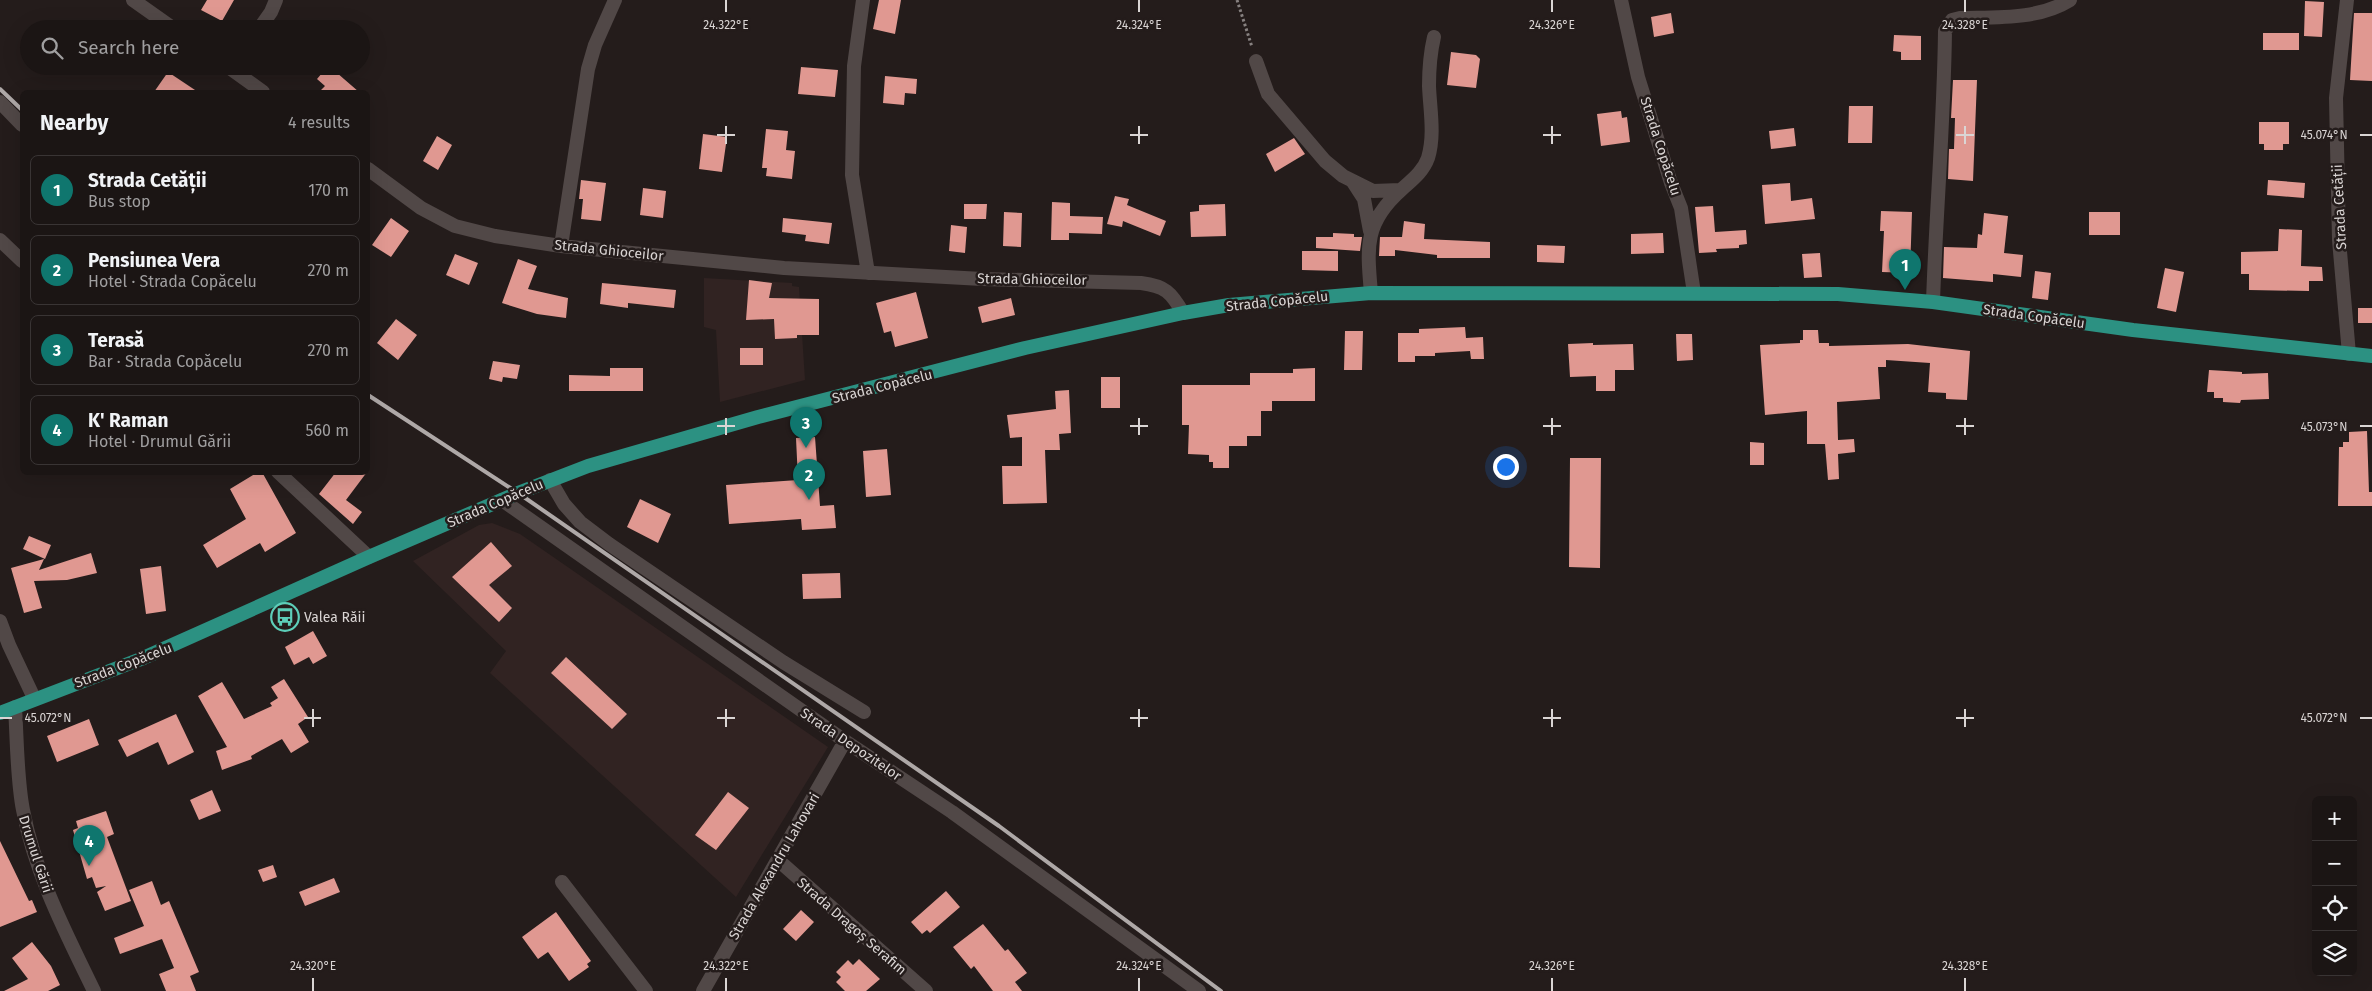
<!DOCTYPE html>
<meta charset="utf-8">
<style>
:root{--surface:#1b1514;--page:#282222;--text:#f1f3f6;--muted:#a09fa0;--line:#393434;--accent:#0f766e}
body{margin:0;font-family:"Fira Sans",sans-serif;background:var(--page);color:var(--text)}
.controls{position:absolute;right:15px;bottom:15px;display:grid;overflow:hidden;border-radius:8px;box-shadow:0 5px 20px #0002}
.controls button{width:45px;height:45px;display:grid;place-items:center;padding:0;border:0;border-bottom:1px solid var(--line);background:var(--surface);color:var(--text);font:25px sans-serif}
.you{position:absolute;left:1505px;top:466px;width:18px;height:18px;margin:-12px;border:4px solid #fff;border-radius:50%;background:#1a73e8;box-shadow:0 0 0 8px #1a73e833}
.badge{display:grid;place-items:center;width:32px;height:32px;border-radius:50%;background:var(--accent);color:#fff;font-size:16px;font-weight:700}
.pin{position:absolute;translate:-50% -41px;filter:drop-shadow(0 1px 2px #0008)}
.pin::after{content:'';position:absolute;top:26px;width:18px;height:15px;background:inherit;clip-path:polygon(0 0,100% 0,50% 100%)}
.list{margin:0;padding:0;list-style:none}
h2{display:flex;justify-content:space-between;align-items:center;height:65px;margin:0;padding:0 20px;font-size:21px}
h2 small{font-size:16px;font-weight:400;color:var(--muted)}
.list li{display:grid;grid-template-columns:32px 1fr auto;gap:15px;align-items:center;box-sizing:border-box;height:70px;margin:0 10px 10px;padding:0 10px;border:1px solid var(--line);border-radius:8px}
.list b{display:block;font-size:19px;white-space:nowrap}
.list p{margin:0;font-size:16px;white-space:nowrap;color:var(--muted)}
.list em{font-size:16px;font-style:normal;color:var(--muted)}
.icon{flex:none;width:28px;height:28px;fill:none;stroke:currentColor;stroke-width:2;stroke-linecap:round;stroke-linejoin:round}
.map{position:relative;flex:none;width:2372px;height:991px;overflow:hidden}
.search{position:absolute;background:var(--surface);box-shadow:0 5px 20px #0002;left:20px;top:20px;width:350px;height:55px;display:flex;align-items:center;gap:12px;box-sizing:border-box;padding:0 18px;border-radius:28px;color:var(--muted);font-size:19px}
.panel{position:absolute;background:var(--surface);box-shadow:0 5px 20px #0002;left:20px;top:90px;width:350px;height:385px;border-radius:8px}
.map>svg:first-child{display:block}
.built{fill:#312322}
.building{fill:#e09891}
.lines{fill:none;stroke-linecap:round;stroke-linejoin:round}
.path{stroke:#878180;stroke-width:3;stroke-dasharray:2.5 2.5;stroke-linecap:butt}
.minor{stroke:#514847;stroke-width:14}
.primary{stroke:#2c9182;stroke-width:14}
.rail{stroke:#aea8a7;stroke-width:4}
.ticks{fill:none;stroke:#dad5d4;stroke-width:2}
.labels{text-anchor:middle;stroke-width:5;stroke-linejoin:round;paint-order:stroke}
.street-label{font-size:14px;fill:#dad5d4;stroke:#241c1b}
.poi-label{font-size:14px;fill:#dad5d4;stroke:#241c1b;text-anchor:start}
.ticks-label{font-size:12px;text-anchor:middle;fill:#dad5d4;stroke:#241c1b;stroke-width:5;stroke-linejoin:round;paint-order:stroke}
</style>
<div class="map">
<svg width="2372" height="991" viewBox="0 0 2372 991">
<rect width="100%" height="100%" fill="#241c1b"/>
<path class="built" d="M 704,278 L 792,283 L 792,286 L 799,287 L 805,380 L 720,402 L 716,330 L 704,327 Z
M 492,523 L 520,534 L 828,747 L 736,897 L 490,673 L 506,651 L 413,561 L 479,525 Z"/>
<path class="building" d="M 207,0 L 234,0 L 222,21 L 201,10 Z
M 879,0 L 901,0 L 895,34 L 873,29 Z
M 2305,1 L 2324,2 L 2322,37 L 2304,36 Z
M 1671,13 L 1674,33 L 1654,37 L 1651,17 Z
M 2354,13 L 2372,13 L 2372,81 L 2350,80 Z
M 2263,33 L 2299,33 L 2299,50 L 2263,50 Z
M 1894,35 L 1921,36 L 1921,60 L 1901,60 L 1901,52 L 1893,51 Z
M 1451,52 L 1476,55 L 1480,59 L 1476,88 L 1447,85 Z
M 328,66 L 329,66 L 359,92 L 319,92 L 325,86 L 317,79 Z
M 801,67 L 838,70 L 835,97 L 798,94 Z
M 168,72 L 198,92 L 154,92 Z
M 885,76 L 917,79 L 916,94 L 905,93 L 904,105 L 883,103 Z
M 1953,80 L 1977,80 L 1973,181 L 1948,179 L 1949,149 L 1954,149 L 1955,118 L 1951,118 Z
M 1849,106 L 1873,106 L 1872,143 L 1848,143 Z
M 1621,111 L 1622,118 L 1627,117 L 1630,142 L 1601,146 L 1597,114 Z
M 2259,122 L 2289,122 L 2289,144 L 2283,144 L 2283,150 L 2264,150 L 2264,144 L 2259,144 Z
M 1794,128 L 1796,146 L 1771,149 L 1769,131 Z
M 766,129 L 788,131 L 786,150 L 795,151 L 792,179 L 766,176 L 767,168 L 762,168 Z
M 703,134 L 727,137 L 722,172 L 699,169 Z
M 437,136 L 452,145 L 438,170 L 423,161 Z
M 1294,138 L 1305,154 L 1275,172 L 1266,154 Z
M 581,180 L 606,183 L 601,221 L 581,219 L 583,199 L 579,199 Z
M 2268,180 L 2305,183 L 2304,198 L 2267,195 Z
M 1790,183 L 1791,201 L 1812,198 L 1815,219 L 1765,224 L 1762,185 Z
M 643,188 L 666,191 L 663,218 L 640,215 Z
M 1115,196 L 1129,199 L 1127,205 L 1166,221 L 1160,236 L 1123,221 L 1122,227 L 1107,224 Z
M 1052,202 L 1070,203 L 1070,216 L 1103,217 L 1102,234 L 1069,233 L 1069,240 L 1051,240 Z
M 964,204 L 987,204 L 986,219 L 964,219 Z
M 1225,204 L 1226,236 L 1191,237 L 1190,212 L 1199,211 L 1199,205 Z
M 1713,206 L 1715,232 L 1746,230 L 1747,244 L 1739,245 L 1739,248 L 1716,249 L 1717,252 L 1699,253 L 1695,207 Z
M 1881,211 L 1912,212 L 1910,273 L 1882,272 L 1884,231 L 1880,231 Z
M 1004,212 L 1022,213 L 1021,247 L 1003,246 Z
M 2089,212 L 2120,212 L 2120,235 L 2089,235 Z
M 1984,213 L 2008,216 L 2004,253 L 2023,255 L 2021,277 L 1993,274 L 1993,282 L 1943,278 L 1944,247 L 1977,248 L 1978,234 L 1982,235 Z
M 391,218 L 409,231 L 391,257 L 372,245 Z
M 783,218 L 832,223 L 829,244 L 805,241 L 806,235 L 782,232 Z
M 1404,221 L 1425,224 L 1424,239 L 1490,242 L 1490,258 L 1437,258 L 1437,255 L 1395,250 L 1395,256 L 1379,256 L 1380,237 L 1402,237 Z
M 951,225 L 967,227 L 965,253 L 949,251 Z
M 2279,229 L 2302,230 L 2301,266 L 2322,267 L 2323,281 L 2309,281 L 2309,291 L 2249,290 L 2249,274 L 2241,274 L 2241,252 L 2278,251 Z
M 1333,233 L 1354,234 L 1354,237 L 1362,237 L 1360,251 L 1316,248 L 1316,237 L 1333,237 Z
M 1663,233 L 1664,253 L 1631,254 L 1631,234 Z
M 1537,245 L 1565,246 L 1564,263 L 1537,262 Z
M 1302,251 L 1338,251 L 1338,271 L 1302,270 Z
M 1820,253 L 1822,277 L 1804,278 L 1802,254 Z
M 455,254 L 478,263 L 469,285 L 446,275 Z
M 518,259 L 537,266 L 528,289 L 568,298 L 566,318 L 537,314 L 502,303 Z
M 2165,268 L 2184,272 L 2176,312 L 2157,308 Z
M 2035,271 L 2051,273 L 2048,300 L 2032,298 Z
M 749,280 L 772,283 L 769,298 L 819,299 L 819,335 L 797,335 L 797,338 L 775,339 L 774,319 L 746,320 Z
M 602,283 L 676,290 L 674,308 L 628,303 L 628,308 L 600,304 Z
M 916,292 L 928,338 L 895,347 L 891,331 L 884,333 L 876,303 Z
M 1011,298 L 1015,315 L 982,323 L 978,307 Z
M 2358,308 L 2372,308 L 2372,323 L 2358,323 Z
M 396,319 L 417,335 L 398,360 L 377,343 Z
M 1465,327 L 1466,338 L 1483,337 L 1484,359 L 1471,359 L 1470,351 L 1435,353 L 1435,356 L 1415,356 L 1415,362 L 1398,362 L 1398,333 L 1419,333 L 1419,329 Z
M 1803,330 L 1818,330 L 1819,343 L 1829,343 L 1829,346 L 1908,344 L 1970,351 L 1967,400 L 1946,399 L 1946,393 L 1928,392 L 1930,363 L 1886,360 L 1886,367 L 1878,367 L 1880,399 L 1837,402 L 1838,440 L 1854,439 L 1855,452 L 1838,454 L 1839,479 L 1828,480 L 1825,444 L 1807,444 L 1807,411 L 1765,415 L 1760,345 L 1800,343 L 1800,340 L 1803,340 Z
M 1345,331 L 1363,331 L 1362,370 L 1344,370 Z
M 1676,334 L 1692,334 L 1693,360 L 1677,361 Z
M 1593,343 L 1593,345 L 1633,344 L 1634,370 L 1615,370 L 1615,391 L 1596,391 L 1596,376 L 1570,377 L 1568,344 Z
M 740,348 L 763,348 L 763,365 L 740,365 Z
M 493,361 L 520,365 L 517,379 L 503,377 L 502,382 L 489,379 Z
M 610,368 L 643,368 L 643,391 L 569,391 L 569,375 L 610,376 Z
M 1315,368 L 1315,401 L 1272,401 L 1272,411 L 1261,411 L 1261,436 L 1247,436 L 1247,446 L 1229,446 L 1229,468 L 1213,468 L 1213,462 L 1209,462 L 1209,455 L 1188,454 L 1189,425 L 1182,425 L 1182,385 L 1250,385 L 1250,373 L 1293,373 L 1293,369 Z
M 2209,370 L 2242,372 L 2242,374 L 2268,373 L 2269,399 L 2241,400 L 2240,403 L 2223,402 L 2223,398 L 2214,398 L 2214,392 L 2207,392 Z
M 1101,377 L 1120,377 L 1120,408 L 1101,408 Z
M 1069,390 L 1071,433 L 1059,434 L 1060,450 L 1045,450 L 1047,503 L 1003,504 L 1002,466 L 1022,466 L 1022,437 L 1010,438 L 1007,415 L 1056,409 L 1055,391 Z
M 2367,431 L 2369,492 L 2372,492 L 2372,506 L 2338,506 L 2339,447 L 2343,447 L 2343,442 L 2349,442 L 2349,432 Z
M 815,437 L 820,506 L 834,505 L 836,528 L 802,530 L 801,519 L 729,524 L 726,485 L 798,480 L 796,438 Z
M 1750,442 L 1764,443 L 1764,465 L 1750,465 Z
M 887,449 L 891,495 L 866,497 L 863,451 Z
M 1570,458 L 1601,458 L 1600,568 L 1569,567 Z
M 258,472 L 262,472 L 296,533 L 265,552 L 260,543 L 217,568 L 203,545 L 246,519 L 230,489 Z
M 336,472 L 367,472 L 346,500 L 362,512 L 353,524 L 319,494 Z
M 640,499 L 671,514 L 658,543 L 627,527 Z
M 29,536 L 51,545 L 45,559 L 23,549 Z
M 491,542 L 512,566 L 489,585 L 512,608 L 499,622 L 452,577 Z
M 91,553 L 97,573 L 67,580 L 34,581 L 42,608 L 24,613 L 11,568 L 44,559 L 39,570 Z
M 161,566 L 166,611 L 146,614 L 140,569 Z
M 840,573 L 841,598 L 803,599 L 802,574 Z
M 313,631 L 327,656 L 313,664 L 309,657 L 294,665 L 285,647 Z
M 566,657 L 627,714 L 612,729 L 551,673 Z
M 284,679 L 308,717 L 298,724 L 309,742 L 291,753 L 282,739 L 251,756 L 252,759 L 222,770 L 216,751 L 227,747 L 198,696 L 222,682 L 244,719 L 272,706 L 270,703 L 278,698 L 271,687 Z
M 176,714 L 194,752 L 168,765 L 158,742 L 127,757 L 118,740 Z
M 89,719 L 99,745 L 57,762 L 47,736 Z
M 212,790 L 221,811 L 199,820 L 190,800 Z
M 728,792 L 749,808 L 716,850 L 695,835 Z
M 106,811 L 114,834 L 107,837 L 131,901 L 105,911 L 97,892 L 106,886 L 96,888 L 92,877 L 87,879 L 73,830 L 78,828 L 76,821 Z
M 0,841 L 29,901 L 32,900 L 37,912 L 0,927 Z
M 273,865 L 277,877 L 263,882 L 258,870 Z
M 334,878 L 340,892 L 305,906 L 299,892 Z
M 152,881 L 161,905 L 169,901 L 199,972 L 190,976 L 196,991 L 166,991 L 159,974 L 174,968 L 162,939 L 120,954 L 114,938 L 144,926 L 129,890 Z
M 946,891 L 960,907 L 930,933 L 927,930 L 922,934 L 911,922 Z
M 801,910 L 814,922 L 796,941 L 783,929 Z
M 556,912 L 591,961 L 587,964 L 589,967 L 569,981 L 548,952 L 538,959 L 522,937 Z
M 983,924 L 1005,951 L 1008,949 L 1027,973 L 1015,982 L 1022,991 L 993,991 L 974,966 L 971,969 L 953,947 Z
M 32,942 L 51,966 L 60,985 L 48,991 L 4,991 L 28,979 L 12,958 Z
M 859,959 L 880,979 L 866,991 L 845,991 L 836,982 L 841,977 L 836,972 L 848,960 L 853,965 Z"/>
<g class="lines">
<path class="path" d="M 1237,0 L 1252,47"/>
<path class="minor" d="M 133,0 L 174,29
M 863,0 L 854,66 L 852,175 L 868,273
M 1621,0 L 1638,77 L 1671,183 L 1681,208 L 1694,293
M 2347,0 L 2336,98 L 2339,240 L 2349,354
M 259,29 L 271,12 L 276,0
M 1256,61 L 1268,94 L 1325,161 L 1343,176 L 1373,191 L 1400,190
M 227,66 L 263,92
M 0,102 L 22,125
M 368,169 L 421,208 L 455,226 L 495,236 L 561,246 L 784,268 L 982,279 L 1141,283 C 1165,286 1171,292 1183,313
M 1353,182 L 1364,199 L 1370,231
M 0,240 L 22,261
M 561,246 L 588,69 L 595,45 L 615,0
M 1371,293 C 1367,247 1364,223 1401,190 C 1412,180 1423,172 1428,158 C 1435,135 1430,110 1429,86 C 1429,70 1430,54 1434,37
M 1933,302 C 1936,211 1944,121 1945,31 L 1952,20 L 1960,18 C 1996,17 2038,20 2070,0
M 278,472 L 369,557
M 550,480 L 564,504 L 580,522 L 609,544 L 783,662 L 864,712
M 502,500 L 845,741 L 952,812 L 1199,991
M 0,621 L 9,645 L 34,698
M 15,707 C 17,739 17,780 23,810 C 35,874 66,933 94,991
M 778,860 L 926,991
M 562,882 L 646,991
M 703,991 L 845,741"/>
<path class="primary" d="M 0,713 L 141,659 L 369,557 L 518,493 L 588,466 L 758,417 L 1025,348 L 1183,313 L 1229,305 L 1371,293 L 1838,294 L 1933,302 L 2133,330 L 2372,356"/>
<path class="rail" d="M 0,89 L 22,110
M 368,395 L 518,493 L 999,826 L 1221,991"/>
</g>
<path class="ticks" d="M 726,0 L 726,12M 1139,0 L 1139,12M 1552,0 L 1552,12M 1965,0 L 1965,12M 726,126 L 726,144M 1139,126 L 1139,144M 1552,126 L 1552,144M 1965,126 L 1965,144M 717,135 L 735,135M 1130,135 L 1148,135M 1543,135 L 1561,135M 1956,135 L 1974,135M 2360,135 L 2372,135M 726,418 L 726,435M 1139,418 L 1139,435M 1552,418 L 1552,435M 1965,418 L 1965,435M 717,426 L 735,426M 1130,426 L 1148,426M 1543,426 L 1561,426M 1956,426 L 1974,426M 2360,426 L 2372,426M 313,709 L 313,727M 726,709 L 726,727M 1139,709 L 1139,727M 1552,709 L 1552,727M 1965,709 L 1965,727M 0,718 L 12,718M 304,718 L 321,718M 717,718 L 735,718M 1130,718 L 1148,718M 1543,718 L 1561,718M 1956,718 L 1974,718M 2360,718 L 2372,718M 313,978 L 313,991M 726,978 L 726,991M 1139,978 L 1139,991M 1552,978 L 1552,991M 1965,978 L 1965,991"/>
<defs>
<symbol id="bus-ring" viewBox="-11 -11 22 22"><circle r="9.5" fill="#241c1b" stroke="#5dceb9" stroke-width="1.5"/><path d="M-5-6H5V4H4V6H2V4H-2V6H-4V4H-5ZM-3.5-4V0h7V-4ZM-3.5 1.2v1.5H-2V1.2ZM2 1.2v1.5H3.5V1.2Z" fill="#5dceb9"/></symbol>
</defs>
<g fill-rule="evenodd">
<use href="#bus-ring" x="269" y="601" width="32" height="32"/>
</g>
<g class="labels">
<g class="street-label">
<text transform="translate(1661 146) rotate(72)" y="5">Strada Copăcelu</text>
<text transform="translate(2339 207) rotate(-93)" y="5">Strada Cetății</text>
<text transform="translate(609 250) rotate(6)" y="5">Strada Ghioceilor</text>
<text transform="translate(1032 279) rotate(1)" y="5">Strada Ghioceilor</text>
<text transform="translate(1277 301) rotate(-6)" y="5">Strada Copăcelu</text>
<text transform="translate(2034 316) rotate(8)" y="5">Strada Copăcelu</text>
<text transform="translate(882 386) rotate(-14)" y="5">Strada Copăcelu</text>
<text transform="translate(495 503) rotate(-23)" y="5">Strada Copăcelu</text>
<text transform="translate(123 665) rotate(-21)" y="5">Strada Copăcelu</text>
<text transform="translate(851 744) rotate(34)" y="5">Strada Depozitelor</text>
<text transform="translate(36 854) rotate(72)" y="5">Drumul Gării</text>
<text transform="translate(774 866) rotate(-60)" y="5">Strada Alexandru Lahovari</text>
<text transform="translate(852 926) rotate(41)" y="5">Strada Dragoș Serafim</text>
</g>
<g class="poi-label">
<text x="304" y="622">Valea Răii</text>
</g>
</g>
<g class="ticks-label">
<text x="726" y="29">24.322°E</text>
<text x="1139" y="29">24.324°E</text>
<text x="1552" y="29">24.326°E</text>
<text x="1965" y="29">24.328°E</text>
<text x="2324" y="139">45.074°N</text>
<text x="2324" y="431">45.073°N</text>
<text x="48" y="722">45.072°N</text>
<text x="2324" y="722">45.072°N</text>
<text x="313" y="970">24.320°E</text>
<text x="726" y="970">24.322°E</text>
<text x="1139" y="970">24.324°E</text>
<text x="1552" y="970">24.326°E</text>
<text x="1965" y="970">24.328°E</text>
</g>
</svg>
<div class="controls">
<button>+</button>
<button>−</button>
<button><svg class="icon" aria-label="locate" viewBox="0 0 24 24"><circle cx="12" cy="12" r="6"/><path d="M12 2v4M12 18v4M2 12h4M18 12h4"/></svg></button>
<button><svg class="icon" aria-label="layers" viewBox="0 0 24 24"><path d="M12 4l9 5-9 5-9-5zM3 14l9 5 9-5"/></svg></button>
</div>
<div class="you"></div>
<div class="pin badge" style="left:1905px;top:290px">1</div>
<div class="pin badge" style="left:809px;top:500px">2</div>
<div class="pin badge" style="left:806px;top:448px">3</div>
<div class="pin badge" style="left:89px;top:866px">4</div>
<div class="search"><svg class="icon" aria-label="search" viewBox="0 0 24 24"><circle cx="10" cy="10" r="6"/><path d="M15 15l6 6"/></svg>Search here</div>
<section class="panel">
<h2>Nearby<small>4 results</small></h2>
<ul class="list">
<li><span class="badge">1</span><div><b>Strada Cetății</b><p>Bus stop</p></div><em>170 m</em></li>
<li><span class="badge">2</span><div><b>Pensiunea Vera</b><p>Hotel · Strada Copăcelu</p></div><em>270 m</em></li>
<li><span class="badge">3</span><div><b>Terasă</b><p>Bar · Strada Copăcelu</p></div><em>270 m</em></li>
<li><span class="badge">4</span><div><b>K' Raman</b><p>Hotel · Drumul Gării</p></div><em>560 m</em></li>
</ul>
</section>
</div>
